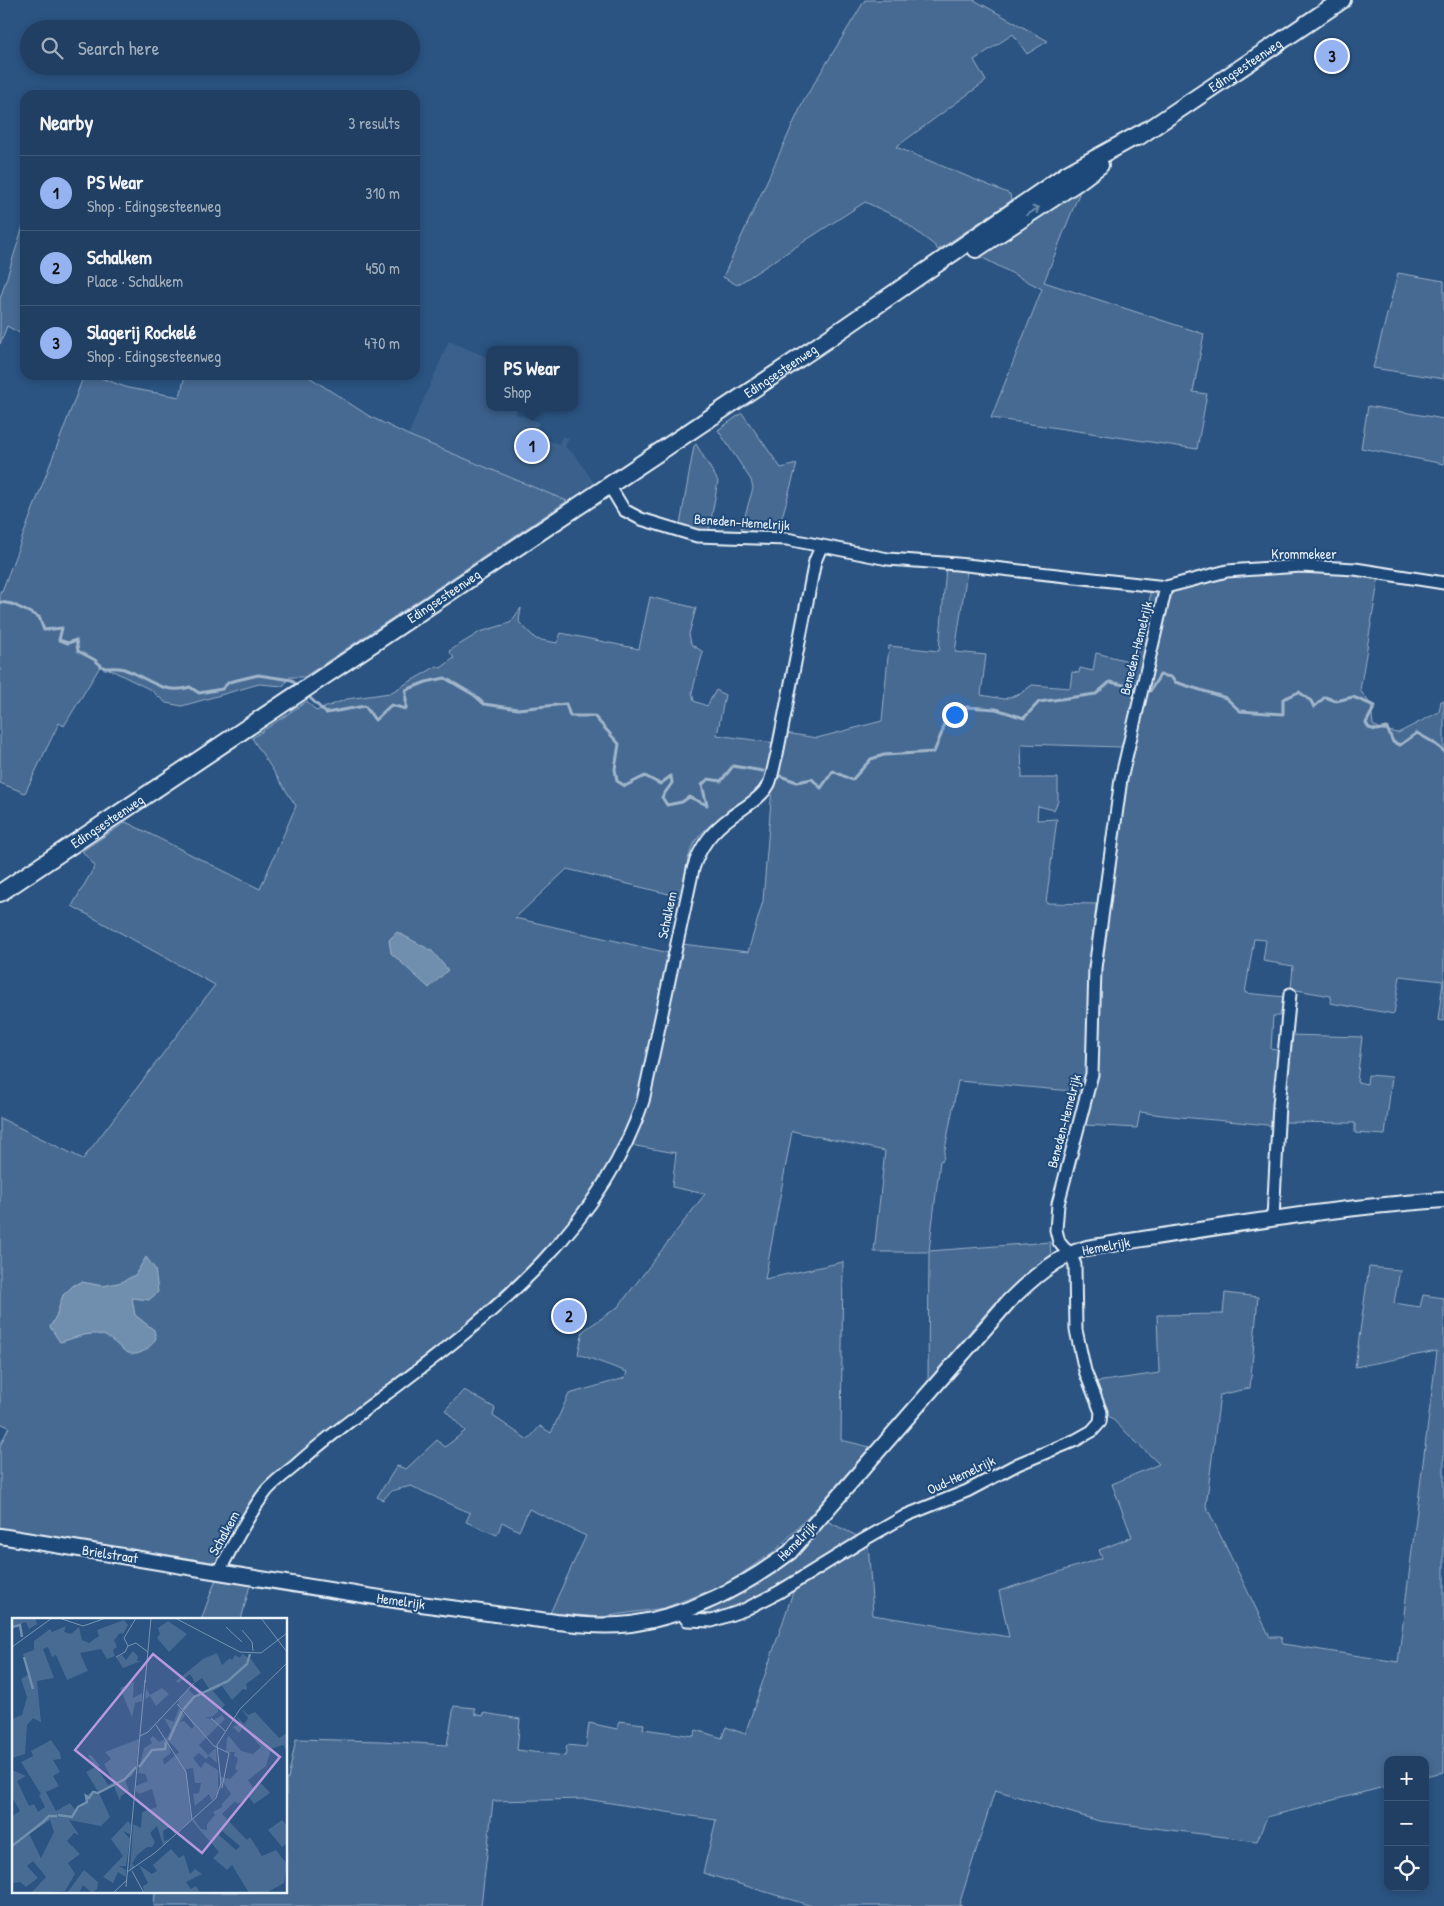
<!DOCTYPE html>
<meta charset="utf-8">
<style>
:root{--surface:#203f62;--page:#2d4a6b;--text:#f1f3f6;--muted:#a2afbe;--line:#3d5877;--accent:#95b2f1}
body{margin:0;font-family:"Patrick Hand",sans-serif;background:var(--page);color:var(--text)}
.controls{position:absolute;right:15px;bottom:15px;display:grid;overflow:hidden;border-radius:10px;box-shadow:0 2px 8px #0003}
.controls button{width:45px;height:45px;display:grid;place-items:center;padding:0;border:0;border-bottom:1px solid var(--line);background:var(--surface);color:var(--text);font:25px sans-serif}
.you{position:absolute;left:954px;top:714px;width:18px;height:18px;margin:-12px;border:4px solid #fff;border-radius:50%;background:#1a73e8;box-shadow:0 0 0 8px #1a73e833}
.badge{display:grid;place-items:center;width:32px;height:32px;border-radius:50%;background:var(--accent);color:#111;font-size:16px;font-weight:700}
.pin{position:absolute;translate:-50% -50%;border:2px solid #fff;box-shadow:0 1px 5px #0006}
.popup{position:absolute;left:486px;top:346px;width:92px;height:65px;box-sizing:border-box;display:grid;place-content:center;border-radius:10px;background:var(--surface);filter:drop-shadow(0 1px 4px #0005);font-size:16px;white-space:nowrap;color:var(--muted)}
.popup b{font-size:19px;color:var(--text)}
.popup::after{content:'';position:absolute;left:50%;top:100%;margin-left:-10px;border:10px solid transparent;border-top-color:var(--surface)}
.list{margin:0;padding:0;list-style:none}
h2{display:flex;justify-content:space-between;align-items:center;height:65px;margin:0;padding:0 20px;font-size:21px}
h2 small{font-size:16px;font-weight:400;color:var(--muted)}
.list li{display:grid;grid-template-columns:32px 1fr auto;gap:15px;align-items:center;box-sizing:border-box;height:75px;padding:0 20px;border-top:1px solid var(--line)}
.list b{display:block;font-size:19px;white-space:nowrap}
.list p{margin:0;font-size:16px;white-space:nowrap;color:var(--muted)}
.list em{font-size:16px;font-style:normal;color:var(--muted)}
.icon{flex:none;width:28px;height:28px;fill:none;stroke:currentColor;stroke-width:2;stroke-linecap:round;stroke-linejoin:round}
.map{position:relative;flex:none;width:1444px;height:1906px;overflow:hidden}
.search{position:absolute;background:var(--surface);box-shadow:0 2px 8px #0003;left:20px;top:20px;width:400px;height:55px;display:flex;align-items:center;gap:12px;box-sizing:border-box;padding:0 18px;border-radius:28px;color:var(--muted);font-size:19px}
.panel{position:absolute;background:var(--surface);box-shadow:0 2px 8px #0003;left:20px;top:90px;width:400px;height:290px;border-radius:15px}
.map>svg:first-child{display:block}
.built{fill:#3a608b}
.green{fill:#476b93;stroke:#98aec6}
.water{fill:#708ead;stroke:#a0b6cb}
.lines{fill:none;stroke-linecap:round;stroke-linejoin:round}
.stream{stroke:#a0b6cb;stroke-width:3}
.minor-casing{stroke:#e8f1f8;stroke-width:15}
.tertiary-casing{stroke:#e8f1f8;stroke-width:18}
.secondary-casing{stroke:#e8f1f8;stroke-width:20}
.minor{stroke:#1f4a7a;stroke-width:11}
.tertiary{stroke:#1f4a7a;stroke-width:14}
.secondary{stroke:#1f4a7a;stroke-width:16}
.oneway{stroke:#6f8dac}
.labels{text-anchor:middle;stroke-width:4;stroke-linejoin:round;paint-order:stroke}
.street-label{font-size:14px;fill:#e8f1f8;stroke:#1f4a7a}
.inset-river{fill:none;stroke:#708ead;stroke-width:2.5}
.inset-road{fill:none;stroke:#7793b1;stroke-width:1}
.view{fill:#b798de;fill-opacity:0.15;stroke:#b798de;stroke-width:2.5}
.inset-edge{fill:none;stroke:#e8f1f8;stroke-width:2.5}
</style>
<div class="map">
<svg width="1444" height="1906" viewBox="0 0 1444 1906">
<rect width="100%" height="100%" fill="#2b5482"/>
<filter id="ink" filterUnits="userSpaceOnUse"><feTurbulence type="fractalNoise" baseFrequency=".02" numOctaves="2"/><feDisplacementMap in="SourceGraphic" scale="10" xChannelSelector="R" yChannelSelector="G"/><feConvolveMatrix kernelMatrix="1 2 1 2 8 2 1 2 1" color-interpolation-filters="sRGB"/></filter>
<g filter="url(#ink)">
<path class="built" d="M 449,341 L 489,358 L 490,407 L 518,407 L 516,414 L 539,422 L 536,431 L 548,436 L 546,440 L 559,444 L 562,436 L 569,438 L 565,447 L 576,456 L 594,483 L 567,501 L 408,435 Z"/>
<path class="green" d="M 865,0 L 974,0 L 1048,41 L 1027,54 L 1013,34 L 974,60 L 986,81 L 896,147 L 1010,194 L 1011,201 L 938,250 L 934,245 L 899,218 L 865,202 L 737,285 L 723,277 L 804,100 Z
M 1080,191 L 1044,282 L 1204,334 L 1193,392 L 1207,394 L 1197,449 L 991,418 L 1042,289 L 979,256 Z
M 25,220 L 25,336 L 7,326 L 0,344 L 0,299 Z
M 1398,273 L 1444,281 L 1444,379 L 1373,368 Z
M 84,375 L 93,375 L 128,388 L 180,397 L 185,375 L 306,375 L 369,416 L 408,435 L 567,501 L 304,677 L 290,677 L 283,686 L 259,684 L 182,706 L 166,703 L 151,690 L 101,665 L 64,726 L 59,723 L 25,793 L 0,783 L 0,591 L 2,591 Z
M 1368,406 L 1444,419 L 1444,464 L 1361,448 Z
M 742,413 L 781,468 L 797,464 L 777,535 L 740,533 L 753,488 L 751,480 L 718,430 Z
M 696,444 L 718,481 L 709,531 L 680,525 L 694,446 Z
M 946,567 L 967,571 L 955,652 L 986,655 L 981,695 L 1004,699 L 1020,694 L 1032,685 L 1070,688 L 1072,672 L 1079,673 L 1080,668 L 1093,671 L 1096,653 L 1133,662 L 1138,639 L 1142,640 L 1149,609 L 1150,591 C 1156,592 1158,596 1159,602 C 1148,651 1133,698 1122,747 L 1021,744 L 1022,778 L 1058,778 L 1058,801 L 1054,810 L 1038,806 L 1037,820 L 1057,819 L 1046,903 L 1096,904 L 1090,972 L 1087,1068 L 1083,1092 L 958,1081 L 943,1160 L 940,1161 L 929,1251 L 1050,1242 L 1051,1257 C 1008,1279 961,1344 928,1381 L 929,1252 L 874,1252 L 885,1151 L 792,1131 L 765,1279 L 843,1262 L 841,1440 L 870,1447 L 813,1512 L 776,1550 L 725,1585 L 664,1608 L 601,1617 L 550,1613 L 586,1536 L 529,1509 L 519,1531 L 502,1522 L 497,1535 L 466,1522 L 470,1513 L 411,1486 L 391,1491 L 383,1500 L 377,1497 L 397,1466 L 406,1469 L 437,1440 L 445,1447 L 465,1431 L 445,1410 L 464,1390 L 495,1408 L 493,1416 L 528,1440 L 540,1426 L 551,1433 L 569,1394 L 625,1378 L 627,1372 L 578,1354 L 583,1331 L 618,1307 L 705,1194 L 672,1187 L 676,1153 L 636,1146 L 630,1142 L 682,944 L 748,952 L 763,901 L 772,788 L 785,733 L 817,738 L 882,721 L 889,646 L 939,651 Z
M 1320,571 L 1379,576 L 1360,690 L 1371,705 L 1373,725 L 1383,730 L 1398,733 L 1439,712 L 1441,701 L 1444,701 L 1444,1021 L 1438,1020 L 1443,981 L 1400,976 L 1394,1014 L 1330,1003 L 1331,996 L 1291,989 L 1293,966 L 1263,961 L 1266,940 L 1254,939 L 1245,993 L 1285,997 L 1282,1016 L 1273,1016 L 1271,1049 L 1281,1051 L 1274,1126 C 1230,1120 1185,1119 1140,1112 L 1137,1128 L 1085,1125 L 1099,1050 L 1103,931 L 1118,847 L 1118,835 L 1125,785 L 1171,596 L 1174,590 L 1219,577 Z
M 650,597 L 696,608 L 689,634 L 691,644 L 703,652 L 692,692 L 694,701 L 707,706 L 716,690 L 725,695 L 717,735 L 775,743 C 771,756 769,772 762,783 C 746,806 718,814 700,835 C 686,851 685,876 681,897 L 567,869 L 515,918 L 669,953 L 639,1102 L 620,1144 L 599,1180 L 573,1217 L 550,1246 L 462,1328 L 352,1411 L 266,1485 L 217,1563 L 0,1528 L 0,1446 L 9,1427 L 0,1423 L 0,1118 L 83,1159 L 215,985 L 72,906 L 95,866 L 82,851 L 126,822 L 260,889 L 296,806 L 252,738 L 307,701 L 316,711 L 347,699 L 390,693 L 437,666 L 441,668 L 454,658 L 449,651 L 480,632 L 510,623 L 521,608 L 519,622 L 536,639 L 557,643 L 561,633 L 639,649 Z
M 1290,1035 L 1362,1037 L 1357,1082 L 1367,1084 L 1368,1075 L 1392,1077 L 1385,1135 L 1355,1133 L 1355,1123 L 1282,1122 Z
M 1369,1267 L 1400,1270 L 1394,1303 L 1420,1307 L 1423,1295 L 1444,1298 L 1444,1772 L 1425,1776 L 1425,1760 L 1388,1760 L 1388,1786 L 1267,1817 L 1257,1841 L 1099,1821 L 995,1790 L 959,1905 L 962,1906 L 812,1906 L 703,1873 L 716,1820 L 586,1799 L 493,1801 L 481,1906 L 154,1906 L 155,1892 L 286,1892 L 286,1779 L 288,1779 L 296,1739 L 381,1741 L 447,1745 L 454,1706 L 475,1708 L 475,1714 L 483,1716 L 484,1713 L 520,1719 L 517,1750 L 565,1756 L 567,1745 L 586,1747 L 589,1723 L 617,1729 L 619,1721 L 644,1724 L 643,1729 L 694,1736 L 696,1730 L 722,1738 L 726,1727 L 745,1734 L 795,1586 L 868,1542 L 873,1615 L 1009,1637 L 999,1591 L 1102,1558 L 1099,1550 L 1132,1537 L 1112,1484 L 1159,1464 L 1108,1415 L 1103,1406 L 1096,1382 L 1159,1373 L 1157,1315 L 1223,1314 L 1225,1293 L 1258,1297 L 1250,1388 L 1220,1395 L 1206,1506 L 1270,1637 L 1281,1637 L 1283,1644 L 1398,1662 L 1437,1351 L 1355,1367 Z
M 827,1521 L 859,1537 L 768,1593 L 732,1610 L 703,1618 L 694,1615 L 795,1555 Z
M 216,1579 L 250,1585 L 241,1620 L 201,1620 Z"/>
<path class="water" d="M 397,932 L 432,951 L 448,970 L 429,988 L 391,953 L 389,940 Z
M 146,1257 L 155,1269 L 158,1292 L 149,1300 L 132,1298 L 135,1315 L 154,1330 L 156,1338 C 152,1345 149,1348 142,1352 C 125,1361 117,1339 102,1335 C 88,1331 73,1339 60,1342 L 50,1327 L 56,1316 L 63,1295 L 74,1285 L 82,1282 L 103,1286 L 122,1282 L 135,1275 Z"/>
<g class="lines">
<path class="stream" d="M 0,602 L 12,604 L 39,617 L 44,630 L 62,628 L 59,640 L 68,643 L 76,640 L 78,651 L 95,660 L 104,668 C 110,668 118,667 124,669 C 146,677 165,696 190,687 L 199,693 L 222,689 L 229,682 L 258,675 L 292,680 L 295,684
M 1150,691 L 1160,675 L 1171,677 L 1175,682 L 1226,698 L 1240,711 L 1283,714 L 1283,699 L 1299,692 L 1311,701 L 1314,707 L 1325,697 L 1336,701 L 1353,697 L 1375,706 L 1366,723 L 1369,728 L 1376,730 L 1387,728 L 1393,742 L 1400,745 L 1417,733 L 1431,741 L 1444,751
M 309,697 L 326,713 L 365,706 L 375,720 L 391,705 L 406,709 L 406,690 L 426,682 L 445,678 L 474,695 L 484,704 L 518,709 L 566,704 L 570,716 L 594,716 L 619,744 L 615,769 L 617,781 L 625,786 L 645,776 L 660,784 L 671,776 L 672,783 L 662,797 L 667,805 L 682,802 L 689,797 L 707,805 L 702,785 L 708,779 L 721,781 L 733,766 L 763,771
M 780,776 L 797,782 L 812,779 L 821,788 L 833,771 L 852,780 L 871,759 L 884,755 L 934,752 L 943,730 L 945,716 L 967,707 L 996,709 L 1024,718 L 1039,702 L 1096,694 L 1110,682 L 1134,687"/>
<defs>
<path id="minor" d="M 609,485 L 624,510 L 641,519 L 697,536 L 787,539 L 888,559 L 957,564 L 1166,587 L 1227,571 L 1301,566 L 1355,569 L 1444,583
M 1273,1218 L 1279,1105 L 1290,994
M 219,1571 C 234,1544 248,1514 267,1490 C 275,1481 286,1473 296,1465 C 328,1436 363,1411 397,1386 C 497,1311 603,1224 643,1101 L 693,869 C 700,846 712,831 731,817 C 744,807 761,799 769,784 C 773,775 774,763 777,754 L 815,561 L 821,547
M 680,1611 L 687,1620 L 712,1621 L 744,1610 L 779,1592 L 865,1539 L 907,1515 L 967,1491 L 1018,1464 L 1076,1440 L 1092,1431 L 1100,1422 L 1101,1412 L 1085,1371 L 1076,1330 L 1075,1265 L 1070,1253 L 1064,1248 L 1059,1242 L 1056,1230 L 1058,1204 L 1092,1074 L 1095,968 L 1121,779 L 1166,587"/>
<path id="tertiary" d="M 0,1536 C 143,1559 285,1584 428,1605 C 463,1610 498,1614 533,1619 C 566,1623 598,1628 631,1624 C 688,1616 744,1587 790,1552 L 1008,1302 C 1030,1280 1057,1256 1087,1248 C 1206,1229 1324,1208 1444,1200"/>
<g id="secondary">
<path id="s1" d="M 1138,137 L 1342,0"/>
<path d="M 976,249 L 1076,183 L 1100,165"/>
<path id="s2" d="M 0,893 L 819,345 L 1067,174 L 1147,130"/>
</g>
</defs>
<use href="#minor" class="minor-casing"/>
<use href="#tertiary" class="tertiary-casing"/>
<use href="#secondary" class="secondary-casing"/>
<use href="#minor" class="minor"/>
<use href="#tertiary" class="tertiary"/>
<use href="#secondary" class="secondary"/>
</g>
<defs><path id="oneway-shaft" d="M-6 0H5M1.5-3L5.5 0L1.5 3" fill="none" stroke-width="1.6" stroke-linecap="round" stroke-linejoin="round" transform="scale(1.25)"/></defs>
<use class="oneway" href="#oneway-shaft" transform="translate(1033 211) rotate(-33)"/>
</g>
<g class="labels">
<g class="street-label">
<text dy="5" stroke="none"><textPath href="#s1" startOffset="129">Edingsesteenweg</textPath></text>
<text dy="5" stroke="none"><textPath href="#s2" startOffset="939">Edingsesteenweg</textPath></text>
<text transform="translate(742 522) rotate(4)" y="5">Beneden-Hemelrijk</text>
<text x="1304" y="559">Krommekeer</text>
<text dy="5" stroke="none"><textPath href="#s2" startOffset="534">Edingsesteenweg</textPath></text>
<text transform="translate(1136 648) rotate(-76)" y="5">Beneden-Hemelrijk</text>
<text dy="5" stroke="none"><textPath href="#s2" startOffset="129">Edingsesteenweg</textPath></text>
<text transform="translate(667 915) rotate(-78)" y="5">Schalkem</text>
<text transform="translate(1064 1121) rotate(-75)" y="5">Beneden-Hemelrijk</text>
<text transform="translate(1106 1246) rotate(-10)" y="5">Hemelrijk</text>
<text transform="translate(961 1475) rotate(-25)" y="5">Oud-Hemelrijk</text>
<text transform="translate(224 1533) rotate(-61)" y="5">Schalkem</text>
<text transform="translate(797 1541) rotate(-45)" y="5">Hemelrijk</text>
<text transform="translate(110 1554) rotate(9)" y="5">Brielstraat</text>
<text transform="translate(401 1601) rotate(8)" y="5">Hemelrijk</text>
</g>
</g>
<g transform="translate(12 1618)">
<rect width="275" height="275" fill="#2b5482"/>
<path d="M 0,0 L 23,0 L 25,6 L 17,11 L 14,4 L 0,10 ZM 112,2 L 116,7 L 111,16 L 108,15 L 102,22 L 105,29 L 101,32 L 103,38 L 95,41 L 89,31 L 68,35 L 76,53 L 55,62 L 44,37 L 40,39 L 36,29 L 31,31 L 42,60 L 25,63 L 29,104 L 21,100 L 15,107 L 13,136 L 0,140 L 0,101 L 10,97 L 15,79 L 9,61 L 17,56 L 11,36 L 22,32 L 22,23 L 38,11 L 40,14 L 54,8 L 52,14 L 59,16 L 67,9 L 70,22 L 77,25 L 87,18 L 85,12 ZM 156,3 L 175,16 L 157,34 L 145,20 L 148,16 L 146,10 ZM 121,33 L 126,38 L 125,43 L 129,43 L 111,50 L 104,39 L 110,37 L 114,42 ZM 205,35 L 210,47 L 218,40 L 220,42 L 223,37 L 228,40 L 230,36 L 239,41 L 249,55 L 234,66 L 235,72 L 231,71 L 220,82 L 210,68 L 201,73 L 213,87 L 209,91 L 206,89 L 206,94 L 199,99 L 193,99 L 202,102 L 210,97 L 213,101 L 187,127 L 196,137 L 204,130 L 205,145 L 197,138 L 194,141 L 187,135 L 181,140 L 189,150 L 193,144 L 206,152 L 206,175 L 200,183 L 197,176 L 183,188 L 181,176 L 187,175 L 189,165 L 183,165 L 181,150 L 174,151 L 179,202 L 163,216 L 158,209 L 151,213 L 152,223 L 157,221 L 151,227 L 145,208 L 138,215 L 143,224 L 140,229 L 135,229 L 125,237 L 120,246 L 123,249 L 118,253 L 121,206 L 129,210 L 130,194 L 145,189 L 140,171 L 127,176 L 124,173 L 124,168 L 136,163 L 133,156 L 126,155 L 132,130 L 140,125 L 138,121 L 141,118 L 147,124 L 155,120 L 159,112 L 152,100 L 162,104 L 167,90 L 173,97 L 168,104 L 172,103 L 180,111 L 182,108 L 166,86 L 167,82 L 176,71 L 185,80 L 189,72 L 193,76 L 198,72 L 190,60 L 183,65 L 178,56 L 166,65 L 164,63 L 191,41 ZM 156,122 L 167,134 L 152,147 L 151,141 L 159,135 ZM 122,64 L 121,80 L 130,75 L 130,83 L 123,85 L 120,99 L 108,70 ZM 134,70 L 138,77 L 150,70 L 157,76 L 144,88 L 138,78 L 133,81 ZM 229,90 L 236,97 L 243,94 L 267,120 L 275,115 L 275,133 L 271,127 L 259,131 L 254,148 L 236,162 L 242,171 L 249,165 L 258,175 L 242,186 L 237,179 L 226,186 L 223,183 L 210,196 L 235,222 L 238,219 L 250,238 L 264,232 L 275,246 L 272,265 L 254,275 L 237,275 L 220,247 L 215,252 L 201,240 L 207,234 L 180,203 L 182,201 L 189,211 L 195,212 L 195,206 L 203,197 L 201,194 L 210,189 L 210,186 L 219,176 L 211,164 L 208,173 L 209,159 L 218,161 L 226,153 L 223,151 L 226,140 L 222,138 L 223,134 L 214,134 L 215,120 L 217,118 L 229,133 L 241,136 L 249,129 L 231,109 L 227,115 L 221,109 L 228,105 L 224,98 L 232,106 L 236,100 ZM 210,213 L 228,228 L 224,232 L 207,217 ZM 127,121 L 124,150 L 120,158 L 113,161 L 117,173 L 109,178 L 108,183 L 101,166 L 87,175 L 98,199 L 89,208 L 57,202 L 67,217 L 62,215 L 55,223 L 68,236 L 56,245 L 63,256 L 53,273 L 19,275 L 34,259 L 21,243 L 15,248 L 26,260 L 14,269 L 8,264 L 0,265 L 0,198 L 8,193 L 0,179 L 0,152 L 14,158 L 5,163 L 17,188 L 22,186 L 26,194 L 33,189 L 27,177 L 29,176 L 9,144 L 21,138 L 19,133 L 39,122 L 48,135 L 49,141 L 41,142 L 48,154 L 41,158 L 47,168 L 34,174 L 44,193 L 58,185 L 64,193 L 74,184 L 73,178 L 82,173 L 87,175 L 74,154 L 83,149 L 76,138 L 79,137 L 88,148 L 85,149 L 96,167 L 102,164 L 92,146 L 99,141 L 93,134 ZM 38,202 L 42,214 L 29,240 L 17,216 ZM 270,202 L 275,208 L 275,225 L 270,229 L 256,212 ZM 116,203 L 119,207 L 118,216 L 111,213 L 118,221 L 114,248 L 107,248 L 114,252 L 114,259 L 106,254 L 101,265 L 91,259 L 111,238 L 99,221 ZM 159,231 L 167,240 L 172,237 L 178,256 L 183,251 L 190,256 L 174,264 L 179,271 L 184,268 L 188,275 L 132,275 L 131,268 L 136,265 L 127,247 L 140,256 L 145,253 L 141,247 ZM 72,252 L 86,264 L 85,271 L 80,275 L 71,267 L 67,275 L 55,275 Z" fill="#476b93" fill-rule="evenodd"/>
<path class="inset-river" d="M 0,9 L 8,7 L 10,19M 12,39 L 21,71M 171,92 L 182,79 L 216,63 L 235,46 L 238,36M 157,122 L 170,93M 127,149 L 140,132 L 153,131 L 154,124M 46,197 L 60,199 L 66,189 L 75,184 L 74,178 L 77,180 L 81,174 L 86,175 L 113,161 L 124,149M 31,204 L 37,198 L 45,198M 0,228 L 31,204"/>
<path class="inset-road" d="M 47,0 L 71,8 L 94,0M 124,0 L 112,20 L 116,28 L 124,25 L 136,34M 163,0 L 228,34 L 249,35 L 275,15M 249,0 L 275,34M 214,9 L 230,24M 230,12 L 240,24 L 241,33M 0,29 L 40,0M 104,39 L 113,34 L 116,28M 133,65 L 139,0M 165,86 L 202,128 L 217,135 L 210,170M 199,100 L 213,113M 144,107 L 174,154 L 180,202M 128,118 L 136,114 L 182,65M 120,253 L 132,275M 115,254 L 144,234 L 204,180 L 209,165 L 205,127 L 228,91 L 275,45M 114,269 L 133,62M 101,275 L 115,262"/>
<path class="view" d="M 141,36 L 268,139 L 190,235 L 63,132 Z"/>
<rect width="275" height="275" class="inset-edge"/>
</g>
</svg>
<div class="controls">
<button>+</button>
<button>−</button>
<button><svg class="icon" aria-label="locate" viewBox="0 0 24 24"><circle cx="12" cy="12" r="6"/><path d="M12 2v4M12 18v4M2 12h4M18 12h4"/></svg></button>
</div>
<div class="you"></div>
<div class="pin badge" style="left:532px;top:446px">1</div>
<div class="popup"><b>PS Wear</b>Shop</div>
<div class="pin badge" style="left:569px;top:1316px">2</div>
<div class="pin badge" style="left:1332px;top:56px">3</div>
<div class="search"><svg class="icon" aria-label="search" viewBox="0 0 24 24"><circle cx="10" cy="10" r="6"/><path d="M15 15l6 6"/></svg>Search here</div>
<section class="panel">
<h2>Nearby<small>3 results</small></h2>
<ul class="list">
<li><span class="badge">1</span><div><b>PS Wear</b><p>Shop · Edingsesteenweg</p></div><em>310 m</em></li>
<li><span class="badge">2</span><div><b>Schalkem</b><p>Place · Schalkem</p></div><em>450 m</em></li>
<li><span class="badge">3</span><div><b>Slagerij Rockelé</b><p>Shop · Edingsesteenweg</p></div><em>470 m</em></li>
</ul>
</section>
</div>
